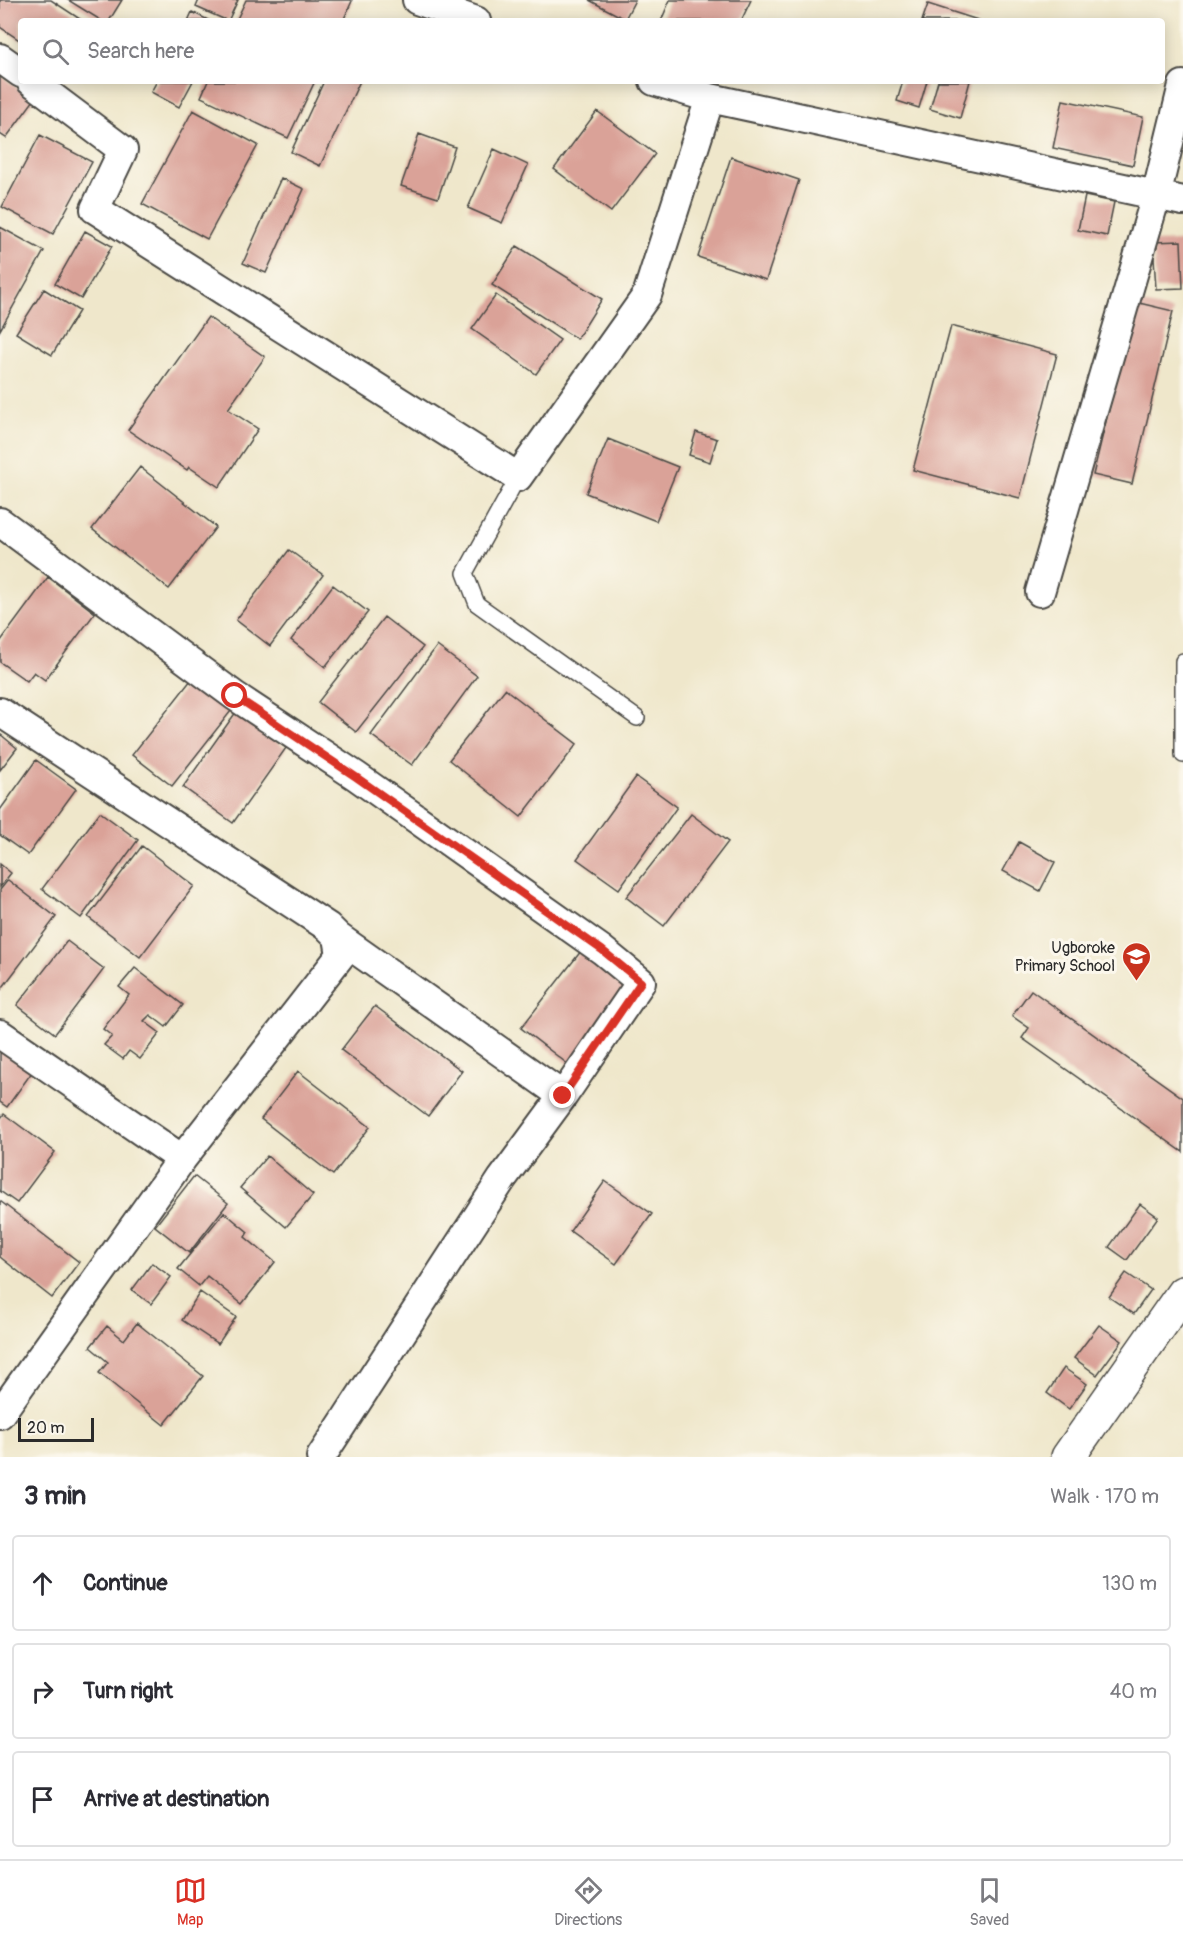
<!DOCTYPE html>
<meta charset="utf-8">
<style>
:root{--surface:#fff;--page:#f7f7f7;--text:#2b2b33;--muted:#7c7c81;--line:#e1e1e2;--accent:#d93025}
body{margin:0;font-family:Pangolin,sans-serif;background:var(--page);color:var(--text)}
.scale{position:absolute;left:18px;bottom:15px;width:76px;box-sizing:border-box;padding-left:6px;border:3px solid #2b2b2b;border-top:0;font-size:16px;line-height:21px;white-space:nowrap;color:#2b2b2b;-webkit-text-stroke:4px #fbf7ec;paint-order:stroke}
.stop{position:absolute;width:18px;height:18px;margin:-14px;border:4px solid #d93025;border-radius:50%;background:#fff}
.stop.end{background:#d93025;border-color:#fff;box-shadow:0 2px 6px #0008}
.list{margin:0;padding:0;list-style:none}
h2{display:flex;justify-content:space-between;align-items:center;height:78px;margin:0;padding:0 24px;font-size:26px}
h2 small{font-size:20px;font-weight:400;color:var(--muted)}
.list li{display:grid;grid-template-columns:39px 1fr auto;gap:18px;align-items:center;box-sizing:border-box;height:96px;margin:0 12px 12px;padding:0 12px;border:2px solid var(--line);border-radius:6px}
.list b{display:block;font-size:22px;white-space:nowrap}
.list em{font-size:20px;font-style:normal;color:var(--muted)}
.icon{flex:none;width:33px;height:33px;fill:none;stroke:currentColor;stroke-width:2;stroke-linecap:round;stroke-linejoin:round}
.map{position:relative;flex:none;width:1183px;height:1457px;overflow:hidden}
.search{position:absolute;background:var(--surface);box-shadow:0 3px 15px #0003;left:18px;right:18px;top:18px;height:66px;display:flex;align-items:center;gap:15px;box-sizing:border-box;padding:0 21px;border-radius:6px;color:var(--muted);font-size:22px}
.sheet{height:402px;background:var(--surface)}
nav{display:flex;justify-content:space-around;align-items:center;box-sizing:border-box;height:84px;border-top:2px solid var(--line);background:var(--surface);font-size:16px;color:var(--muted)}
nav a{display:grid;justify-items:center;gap:3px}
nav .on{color:var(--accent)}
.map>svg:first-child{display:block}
.building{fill:#daa298}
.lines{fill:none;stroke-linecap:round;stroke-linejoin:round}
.service-casing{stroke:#484743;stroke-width:18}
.minor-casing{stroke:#484743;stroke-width:32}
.tertiary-casing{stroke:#484743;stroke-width:36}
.service{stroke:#fff;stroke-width:15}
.minor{stroke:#fff;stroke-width:28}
.tertiary{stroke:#fff;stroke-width:33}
.route{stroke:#d93025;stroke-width:8}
.labels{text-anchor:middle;stroke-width:6;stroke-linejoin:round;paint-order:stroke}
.poi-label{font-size:16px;fill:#2b2b2b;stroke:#fbf7ec;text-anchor:end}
</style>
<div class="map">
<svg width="1183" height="1457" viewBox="0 0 1183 1457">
<rect width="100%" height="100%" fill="#fbf7ec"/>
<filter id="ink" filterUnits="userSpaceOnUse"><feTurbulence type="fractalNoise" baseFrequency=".0167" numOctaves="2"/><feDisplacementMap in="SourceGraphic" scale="12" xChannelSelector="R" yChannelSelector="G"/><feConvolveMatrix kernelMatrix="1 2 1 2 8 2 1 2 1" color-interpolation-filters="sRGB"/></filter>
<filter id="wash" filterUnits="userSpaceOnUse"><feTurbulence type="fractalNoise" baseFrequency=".008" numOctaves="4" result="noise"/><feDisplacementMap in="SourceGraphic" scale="24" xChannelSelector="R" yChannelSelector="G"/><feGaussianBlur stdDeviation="1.35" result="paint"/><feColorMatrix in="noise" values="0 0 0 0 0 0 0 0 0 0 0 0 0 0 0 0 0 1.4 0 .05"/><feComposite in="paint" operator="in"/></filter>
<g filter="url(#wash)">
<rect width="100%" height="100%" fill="#efe7cb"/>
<g id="blocks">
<path class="building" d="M 0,0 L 51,0 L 83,21 L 21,21 L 21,41 L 0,27 Z
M 68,0 L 122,0 L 109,21 L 102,21 Z
M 199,0 L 238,0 L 228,21 L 196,7 Z
M 246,0 L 351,0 L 352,1 L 343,21 L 236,21 Z
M 589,0 L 635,0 L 625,19 Z
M 670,0 L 751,0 L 741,21 L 661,21 Z
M 928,4 L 981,21 L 922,21 Z
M 192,12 L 210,21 L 188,21 Z
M 0,75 L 34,100 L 6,138 L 0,134 Z
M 157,81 L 193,81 L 179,107 L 151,92 Z
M 208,81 L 315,81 L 288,138 L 201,97 Z
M 324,81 L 360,81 L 320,166 L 291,152 Z
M 903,81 L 927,81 L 919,108 L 897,101 Z
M 938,81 L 970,81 L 960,118 L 930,109 Z
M 1063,100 L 1143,117 L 1133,165 L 1053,148 Z
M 193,110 L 258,145 L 207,239 L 142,204 Z
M 597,111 L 655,154 L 611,212 L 554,169 Z
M 419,134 L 455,147 L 438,198 L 401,186 Z
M 40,135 L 92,162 L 53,234 L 2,207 Z
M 494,149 L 528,165 L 502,223 L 468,208 Z
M 731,157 L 799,180 L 766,280 L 698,257 Z
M 281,178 L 304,189 L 266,273 L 243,263 Z
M 1085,196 L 1114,202 L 1107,236 L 1078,230 Z
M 0,227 L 44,251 L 0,330 Z
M 85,231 L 112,246 L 81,299 L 55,284 Z
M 1181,241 L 1183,288 L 1156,289 L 1153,242 Z
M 517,246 L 602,299 L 577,339 L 492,285 Z
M 44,289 L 79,311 L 52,355 L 16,333 Z
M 496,295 L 560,340 L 536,374 L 472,329 Z
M 1135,302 L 1173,311 L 1132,484 L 1093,475 Z
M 208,317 L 265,357 L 228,409 L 258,429 L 219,487 L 189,467 L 187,470 L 128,430 Z
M 951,326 L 1057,354 L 1020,498 L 913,470 Z
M 696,432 L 717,439 L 710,462 L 689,455 Z
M 608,439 L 678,467 L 656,521 L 586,493 Z
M 140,467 L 216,527 L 169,589 L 92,529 Z
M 289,550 L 323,575 L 270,646 L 236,620 Z
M 48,577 L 95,613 L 45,680 L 34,672 L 27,681 L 0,662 L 0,642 Z
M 333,585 L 368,612 L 325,667 L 291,640 Z
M 384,617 L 423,647 L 356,732 L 318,702 Z
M 437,646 L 477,676 L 412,765 L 371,735 Z
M 191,680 L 231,711 L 172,786 L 132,755 Z
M 505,689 L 577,744 L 521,817 L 449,760 Z
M 236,712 L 286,748 L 233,823 L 183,787 Z
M 0,734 L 17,748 L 0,770 Z
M 36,760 L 76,789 L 28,855 L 0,835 L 0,810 Z
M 636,777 L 677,807 L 619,889 L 577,859 Z
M 100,812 L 138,840 L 81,918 L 42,889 Z
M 691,814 L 728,842 L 664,926 L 626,897 Z
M 1019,842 L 1055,862 L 1040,891 L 1003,871 Z
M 142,846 L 194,886 L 140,957 L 88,917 Z
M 0,864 L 11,873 L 0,887 Z
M 8,880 L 56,917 L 0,991 L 0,890 Z
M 67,941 L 104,969 L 55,1034 L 17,1005 Z
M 585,946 L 632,982 L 569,1065 L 521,1028 Z
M 135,968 L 183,1005 L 166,1027 L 150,1015 L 144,1021 L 160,1033 L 140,1059 L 129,1051 L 123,1059 L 104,1045 L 112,1036 L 103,1029 L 129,995 L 119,987 Z
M 1031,990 L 1183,1098 L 1183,1152 L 1022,1038 L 1029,1028 L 1012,1016 Z
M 375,1006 L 462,1071 L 428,1116 L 341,1050 Z
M 0,1042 L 35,1068 L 7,1107 L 0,1102 Z
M 298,1071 L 370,1127 L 333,1175 L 261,1119 Z
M 4,1114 L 55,1152 L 17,1203 L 0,1191 L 0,1119 Z
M 267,1156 L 313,1195 L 286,1227 L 240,1188 Z
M 194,1176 L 228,1203 L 189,1253 L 155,1226 Z
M 605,1181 L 652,1214 L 616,1264 L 570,1231 Z
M 0,1201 L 79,1262 L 52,1298 L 0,1257 Z
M 1140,1204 L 1158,1217 L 1127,1260 L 1109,1247 Z
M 224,1212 L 248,1232 L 245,1237 L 275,1262 L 242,1304 L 207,1276 L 199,1286 L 178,1269 Z
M 152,1263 L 171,1277 L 151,1304 L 132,1290 Z
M 1126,1273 L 1151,1290 L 1134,1314 L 1109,1297 Z
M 200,1292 L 236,1317 L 218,1344 L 182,1320 Z
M 137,1323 L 203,1376 L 164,1425 L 99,1373 L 108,1362 L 90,1347 L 107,1326 L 124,1340 Z
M 1099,1325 L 1122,1341 L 1097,1375 L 1074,1358 Z
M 1064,1368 L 1087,1384 L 1069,1409 L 1047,1393 Z"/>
</g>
</g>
<g filter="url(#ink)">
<use href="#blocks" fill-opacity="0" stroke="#484743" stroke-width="1.5"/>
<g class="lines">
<defs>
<path id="service" d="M 518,477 L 465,573 L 477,604 L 637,718
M 1183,661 L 1183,755"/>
<path id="minor" d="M 417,0 L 476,21
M 0,58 L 21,73
M 31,81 L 123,150 L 95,209 L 518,477 L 647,295 L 710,98
M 654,81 L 710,98 L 1183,201
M 0,522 L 235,696 L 356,776 L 602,950 L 641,982 L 563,1096 L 338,937
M 1040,592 L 1156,196 L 1183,85
M 0,712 L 328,927 L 338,937 L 341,955 L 182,1159 L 0,1414
M 0,1034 L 182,1159
M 321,1457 L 502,1179 L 563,1096"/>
<path id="tertiary" d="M 1068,1457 L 1183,1293"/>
</defs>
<use href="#service" class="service-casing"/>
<use href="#minor" class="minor-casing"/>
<use href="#tertiary" class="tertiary-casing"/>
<use href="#service" class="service"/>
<use href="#minor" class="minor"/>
<use href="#tertiary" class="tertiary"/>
</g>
</g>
<g class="lines" filter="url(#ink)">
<path class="route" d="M 235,696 L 356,777 L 602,950 L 641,982 L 563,1096"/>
</g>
<defs>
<symbol id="school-pin" viewBox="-11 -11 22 30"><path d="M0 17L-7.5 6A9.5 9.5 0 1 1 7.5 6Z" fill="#c8321e" stroke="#fbf7ec"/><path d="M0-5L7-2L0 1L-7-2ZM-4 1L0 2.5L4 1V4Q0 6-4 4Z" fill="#fff"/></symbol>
</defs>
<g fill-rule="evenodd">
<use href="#school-pin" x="1120" y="940" width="33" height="45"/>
</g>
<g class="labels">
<g class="poi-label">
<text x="1115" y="953">Ugboroke<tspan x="1115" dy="18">Primary School</tspan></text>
</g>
</g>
</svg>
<div class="scale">20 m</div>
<div class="stop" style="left:235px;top:696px"></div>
<div class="stop end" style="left:563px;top:1096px"></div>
<div class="search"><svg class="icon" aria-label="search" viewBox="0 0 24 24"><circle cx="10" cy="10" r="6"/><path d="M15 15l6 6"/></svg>Search here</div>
</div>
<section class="sheet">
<h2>3 min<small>Walk · 170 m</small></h2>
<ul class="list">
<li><svg class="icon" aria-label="ahead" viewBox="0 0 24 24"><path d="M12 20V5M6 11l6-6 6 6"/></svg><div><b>Continue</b></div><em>130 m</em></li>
<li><svg class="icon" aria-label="right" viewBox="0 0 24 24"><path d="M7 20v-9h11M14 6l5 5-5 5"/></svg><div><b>Turn right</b></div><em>40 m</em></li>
<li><svg class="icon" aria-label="arrive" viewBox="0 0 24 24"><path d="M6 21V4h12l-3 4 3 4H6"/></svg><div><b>Arrive at destination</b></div></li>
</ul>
</section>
<nav>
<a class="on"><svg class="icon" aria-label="map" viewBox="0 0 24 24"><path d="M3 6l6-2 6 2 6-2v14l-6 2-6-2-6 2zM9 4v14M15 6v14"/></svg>Map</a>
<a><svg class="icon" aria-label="directions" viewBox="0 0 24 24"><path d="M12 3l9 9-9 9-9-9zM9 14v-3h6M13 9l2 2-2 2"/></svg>Directions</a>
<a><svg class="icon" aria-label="saved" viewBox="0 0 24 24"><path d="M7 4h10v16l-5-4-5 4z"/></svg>Saved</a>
</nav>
